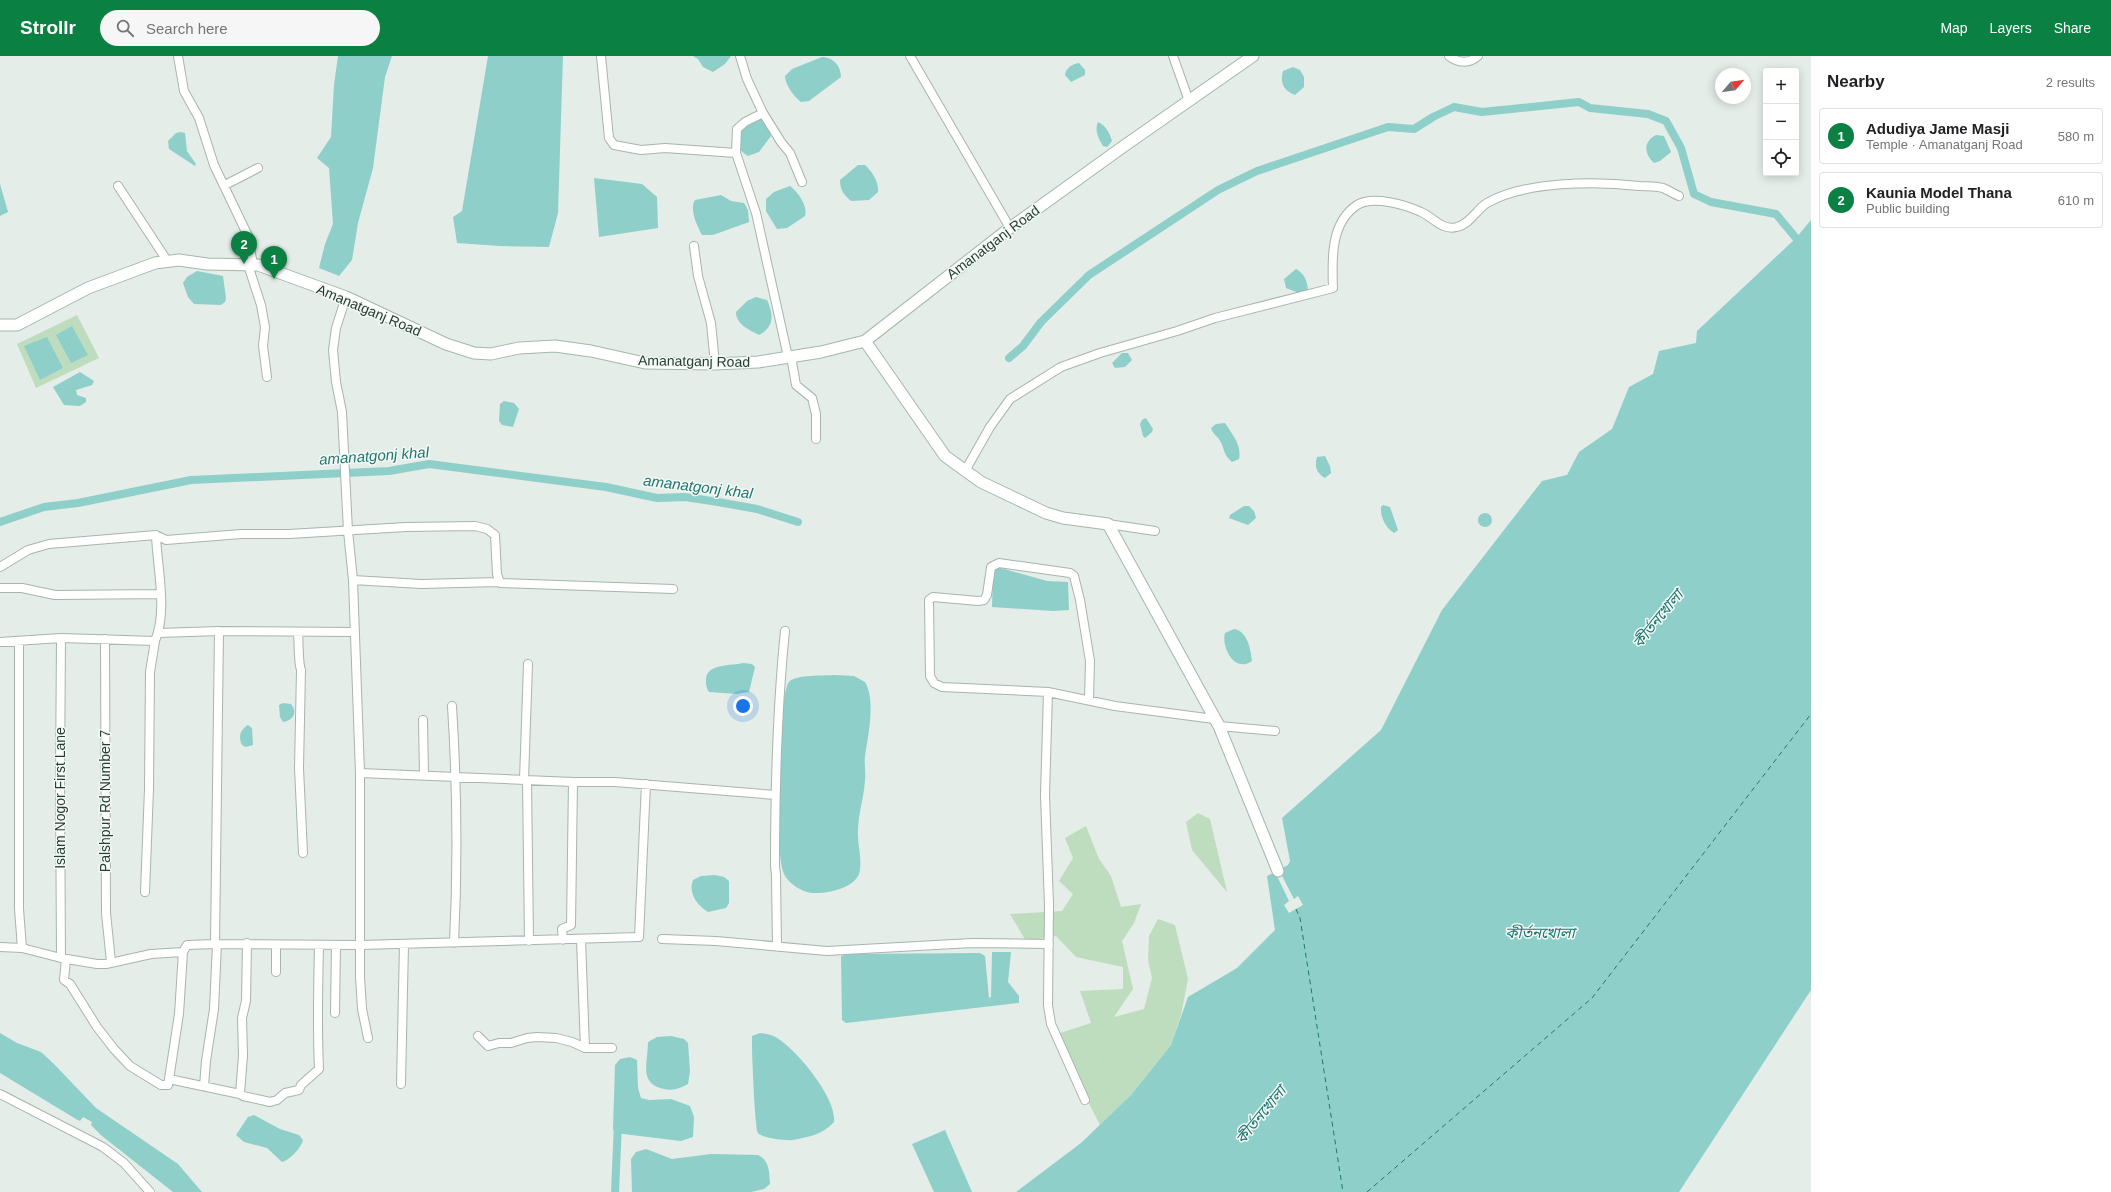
<!DOCTYPE html>
<meta charset="utf-8">
<style>
:root{--surface:#fff;--page:#f6f6f6;--text:#202124;--muted:#757577;--line:#e0e0e0;--accent:#0b8043}
body{margin:0;font-family:Arial,"Noto Sans Bengali",sans-serif;background:var(--page);color:var(--text)}
.controls{position:absolute;right:12px;top:12px;display:grid;overflow:hidden;border-radius:4px;box-shadow:0 2px 10px #0003}
.controls button{width:36px;height:36px;display:grid;place-items:center;padding:0;border:0;border-bottom:1px solid var(--line);background:var(--surface);color:var(--text);font:20px sans-serif}
.compass{position:absolute;left:1715px;top:12px;width:36px;height:36px;border-radius:50%;background:var(--surface);box-shadow:0 2px 10px #0003;rotate:61deg}
.you{position:absolute;left:743px;top:650px;width:14px;height:14px;margin:-10px;border:3px solid #fff;border-radius:50%;background:#1a73e8;box-shadow:0 0 0 6px #1a73e833}
.badge{display:grid;place-items:center;width:26px;height:26px;border-radius:50%;background:var(--accent);color:#fff;font-size:13px;font-weight:700}
.pin{position:absolute;translate:-50% -33px;filter:drop-shadow(0 1px 2px #0008)}
.pin::after{content:'';position:absolute;top:21px;width:14px;height:12px;background:inherit;clip-path:polygon(0 0,100% 0,50% 100%)}
.list{margin:0;padding:0;list-style:none}
h2{display:flex;justify-content:space-between;align-items:center;height:52px;margin:0;padding:0 16px;font-size:17px}
h2 small{font-size:13px;font-weight:400;color:var(--muted)}
.list li{display:grid;grid-template-columns:26px 1fr auto;gap:12px;align-items:center;box-sizing:border-box;height:56px;margin:0 8px 8px;padding:0 8px;border:1px solid var(--line);border-radius:4px}
.list b{display:block;font-size:15px;white-space:nowrap}
.list p{margin:0;font-size:13px;white-space:nowrap;color:var(--muted)}
.list em{font-size:13px;font-style:normal;color:var(--muted)}
.icon{flex:none;width:22px;height:22px;fill:none;stroke:currentColor;stroke-width:2;stroke-linecap:round;stroke-linejoin:round}
.map{position:relative;flex:none;width:1811px;height:1136px;overflow:hidden}
header{display:flex;align-items:center;gap:24px;box-sizing:border-box;height:56px;padding:0 20px;background:var(--accent);color:#fff}
header strong{font-size:19px}
nav{display:flex;gap:22px;margin-inline-start:auto;font-size:14px}
.search{width:280px;height:36px;background:var(--page);display:flex;align-items:center;gap:10px;box-sizing:border-box;padding:0 14px;border-radius:22px;color:var(--muted);font-size:15px}
main{display:flex}
aside{flex:1;background:var(--surface)}
.map>svg:first-child{display:block}
.green{fill:#beddbe}
.water{fill:#8ecfc9}
.pier{fill:#e4ede7}
.lines{fill:none;stroke-linecap:round;stroke-linejoin:round}
.canal{stroke:#8ecfc9;stroke-width:8}
.ferry{stroke:#207770;stroke-width:1;stroke-dasharray:5 4;stroke-linecap:butt}
.street-casing{stroke:#a7b5ac;stroke-width:10}
.secondary-casing{stroke:#a3b8ab;stroke-width:13}
.street{stroke:#fff;stroke-width:8}
.secondary{stroke:#fff;stroke-width:11}
.labels{text-anchor:middle;stroke-width:3;stroke-linejoin:round;paint-order:stroke}
.street-label{font-size:14px;fill:#243e30;stroke:#f4f9f6}
.water-label{font-size:15px;font-style:italic;fill:#207770;stroke:#f4f9f6}
</style>
<header>
<strong>Strollr</strong>
<div class="search"><svg class="icon" aria-label="search" viewBox="0 0 24 24"><circle cx="10" cy="10" r="6"/><path d="M15 15l6 6"/></svg>Search here</div>
<nav><a>Map</a><a>Layers</a><a>Share</a></nav>
</header>
<main>
<div class="map">
<svg width="1811" height="1136" viewBox="0 0 1811 1136">
<rect width="100%" height="100%" fill="#e4ede7"/>
<path class="green" d="M 77,259 L 99,302 L 36,332 L 17,288 Z
M 1198,757 L 1210,763 L 1227,836 L 1192,794 L 1186,766 Z
M 1086,770 L 1099,803 L 1111,820 L 1121,851 L 1141,848 L 1134,867 L 1122,885 L 1133,933 L 1114,961 L 1144,953 L 1152,922 L 1148,904 L 1149,880 L 1158,863 L 1175,869 L 1188,923 L 1181,959 L 1171,989 L 1131,1039 L 1100,1069 L 1054,979 L 1091,967 L 1080,935 L 1123,933 L 1123,911 L 1076,901 L 1056,880 L 1026,885 L 1010,858 L 1062,855 L 1073,838 L 1059,825 L 1073,802 L 1065,782 Z"/>
<path class="water" d="M 338,0 L 392,0 L 385,21 L 373,112 L 358,167 L 352,204 L 339,220 L 319,212 L 325,188 L 333,168 L 329,112 L 317,102 L 331,81 L 334,29 Z
M 488,0 L 563,0 L 558,157 L 549,191 L 500,190 L 457,187 L 453,161 L 462,155 Z
M 693,0 L 731,0 L 725,8 L 713,16 L 703,11 L 698,3 Z
M 822,1 C 833,1 841,10 841,21 L 809,45 L 801,46 C 794,41 785,28 785,20 L 792,13 Z
M 1079,7 L 1085,14 L 1085,19 L 1071,26 L 1065,19 C 1066,12 1072,8 1079,7 Z
M 1293,11 L 1300,14 L 1304,21 L 1304,31 L 1295,39 C 1283,34 1280,27 1283,15 Z
M 760,61 L 770,76 L 771,80 L 759,96 L 748,100 C 738,94 738,90 737,79 L 742,72 Z
M 1098,66 C 1106,69 1110,78 1112,85 L 1107,91 L 1103,90 C 1099,83 1094,75 1098,66 Z
M 181,76 L 185,77 L 187,95 L 196,108 L 195,110 L 169,93 L 168,85 L 176,77 Z
M 1656,79 L 1664,80 L 1671,96 L 1660,105 L 1654,107 C 1643,97 1644,85 1656,79 Z
M 858,109 L 865,109 C 872,116 879,125 878,136 L 869,144 L 851,145 C 844,139 840,134 840,124 Z
M 594,122 L 642,128 L 657,141 L 658,172 L 599,181 Z
M 0,128 L 8,156 L 0,160 Z
M 790,130 C 798,136 808,150 805,160 L 787,172 L 777,173 L 766,155 L 766,143 L 774,136 Z
M 721,139 L 731,145 L 744,147 L 748,154 L 749,166 L 713,179 L 702,179 C 697,170 689,153 695,144 Z
M 1811,164 L 1811,934 L 1679,1136 L 1016,1136 L 1081,1087 L 1131,1039 L 1171,989 L 1188,941 L 1237,912 L 1275,874 L 1267,820 L 1288,809 L 1290,805 L 1282,762 L 1381,674 L 1442,554 L 1542,425 L 1567,419 L 1579,396 L 1612,373 L 1629,331 L 1653,318 L 1659,295 L 1696,287 L 1697,275 L 1796,182 Z
M 1296,213 C 1305,218 1307,225 1308,234 L 1299,237 L 1286,232 L 1284,223 Z
M 197,215 L 223,220 L 226,242 L 225,246 L 221,249 L 194,248 L 188,241 L 183,227 L 187,221 Z
M 756,241 L 767,244 C 774,259 774,271 759,279 C 749,274 736,268 736,256 L 747,245 Z
M 72,270 L 88,299 L 71,307 L 56,279 Z
M 47,281 L 63,312 L 40,324 L 24,290 Z
M 1122,297 L 1128,297 L 1132,304 L 1125,311 L 1115,312 L 1112,307 Z
M 80,316 L 94,325 L 92,329 L 76,334 L 77,339 L 86,342 L 86,346 L 80,350 L 64,349 L 53,331 Z
M 504,345 L 514,347 L 519,353 L 513,371 L 502,369 L 499,365 L 500,348 Z
M 1146,362 L 1153,373 L 1152,376 L 1145,382 L 1143,380 L 1140,368 L 1142,364 Z
M 1225,367 C 1232,378 1242,389 1239,403 L 1232,406 C 1222,398 1225,391 1219,383 C 1216,379 1213,378 1211,372 L 1216,368 Z
M 1325,400 L 1330,410 L 1331,417 L 1325,422 C 1317,417 1314,411 1317,401 Z
M 1383,449 L 1390,451 L 1398,474 L 1394,477 C 1386,472 1380,461 1381,451 Z
M 1244,450 L 1249,450 L 1254,455 L 1256,462 L 1248,469 L 1229,462 L 1230,459 Z
M1478 464a7 7 0 1 1 14 0a7 7 0 1 1-14 0Z
M 997,511 L 1047,525 L 1068,526 L 1069,554 L 1053,555 L 992,551 L 993,514 Z
M 1234,573 C 1247,574 1251,594 1252,605 C 1234,618 1221,590 1225,577 Z
M 743,607 L 752,608 L 755,611 L 749,636 L 737,638 L 709,636 C 706,632 706,628 706,624 C 706,607 732,610 743,607 Z
M 834,619 L 854,620 L 865,626 C 876,644 868,680 865,700 C 864,708 866,716 865,724 C 864,741 858,759 858,775 C 857,789 863,804 859,818 C 854,832 827,838 813,837 C 803,837 788,827 784,818 C 780,808 780,795 779,785 C 779,761 779,637 789,626 C 796,618 824,620 834,619 Z
M 283,647 L 291,648 C 298,656 293,665 283,666 L 280,661 L 279,649 Z
M 248,669 L 252,672 L 253,689 L 246,691 L 242,689 C 238,681 240,674 248,669 Z
M 715,819 L 724,821 L 729,825 L 729,847 L 726,852 L 708,856 C 697,849 688,837 693,824 L 701,820 Z
M 992,896 L 1011,896 L 1008,926 L 1019,940 L 1019,947 L 846,967 L 842,964 L 841,900 L 848,898 L 980,897 L 985,900 L 989,942 L 991,941 Z
M 0,977 L 17,987 L 41,996 L 54,1008 L 96,1052 L 178,1108 L 202,1136 L 173,1136 L 102,1080 L 91,1069 L 92,1066 L 83,1061 L 80,1065 L 76,1063 L 0,1017 Z
M 760,977 C 767,978 774,979 780,984 C 799,997 837,1043 834,1066 C 820,1080 811,1080 793,1084 C 786,1085 762,1082 758,1077 C 755,1072 752,1000 752,988 L 752,980 Z
M 671,980 L 684,983 L 688,987 L 690,1015 L 688,1028 C 681,1032 673,1035 664,1033 C 638,1027 648,1007 648,986 L 657,981 Z
M 630,1001 L 637,1004 L 638,1032 L 641,1042 L 649,1044 L 671,1043 L 690,1050 L 694,1061 L 693,1081 L 681,1085 L 615,1077 L 613,1073 L 615,1009 L 620,1003 Z
M 254,1059 L 280,1073 L 299,1079 L 303,1084 C 301,1092 290,1104 282,1106 L 267,1092 L 244,1086 L 236,1079 L 248,1061 Z
M 945,1074 L 972,1136 L 934,1136 L 912,1088 Z
M 646,1093 L 672,1103 L 711,1098 L 758,1099 C 770,1105 769,1116 770,1128 L 764,1133 L 751,1136 L 632,1136 L 631,1103 L 636,1096 Z"/>
<path class="pier" d="M 1279,814 L 1294,843 L 1298,840 L 1303,849 L 1289,857 L 1284,849 L 1289,845 L 1275,816 Z"/>
<g class="lines">
<path class="canal" d="M 1009,302 L 1023,290 L 1041,266 L 1089,219 L 1218,134 L 1257,115 L 1388,71 L 1414,73 L 1433,61 L 1454,51 L 1482,56 L 1579,46 L 1590,52 L 1648,58 L 1666,65 L 1681,92 L 1694,138 L 1711,146 L 1776,158 L 1796,182
M 0,466 L 44,451 L 78,447 L 191,424 L 389,415 L 429,408 L 606,431 L 657,442 L 685,441 L 718,446 L 757,453 L 798,466
M 615,1136 L 618,1067"/>
<path class="ferry" d="M 1296,853 L 1300,862 L 1343,1136
M 1367,1136 L 1592,942 L 1811,658"/>
<defs>
<path id="street" d="M 178,0 L 184,35 L 199,62 L 214,109 L 248,180 L 253,209
M 601,0 L 609,82 L 614,89 L 641,94 L 665,92 L 736,97 L 756,157 L 788,301
M 740,0 L 747,23 L 763,57
M 910,0 L 1010,172
M 1173,0 L 1189,45
M 1449,0 C 1458,7 1469,8 1478,0
M 736,97 L 737,73 L 745,66 L 763,57 L 781,86 L 790,97 L 802,126
M 225,129 L 258,112
M 118,130 L 168,206
M 694,190 L 698,220 L 711,267 L 715,308
M 248,209 L 261,249 L 265,271 L 263,290 L 267,321
M 346,241 L 336,272 L 333,294 L 336,326 L 342,356 L 348,475 L 353,524 L 360,717 L 360,920 L 362,953 L 368,982
M 791,300 L 796,329 L 812,342 L 816,358 L 816,383
M 965,415 L 990,371 L 1010,343 L 1061,311 L 1100,297 L 1177,275 L 1215,262 L 1333,232 C 1332,204 1330,167 1357,149 C 1373,139 1406,149 1421,156 C 1433,161 1442,175 1457,171 C 1470,168 1477,153 1487,147 C 1525,125 1596,125 1639,130 C 1646,130 1655,130 1663,132 C 1668,134 1674,138 1679,140
M 1108,468 L 1155,475
M 0,511 L 28,494 L 49,488 L 156,479 L 166,484 L 241,478 L 289,478 L 406,471 L 475,470 L 487,473 L 495,479 L 497,518 L 500,527 L 673,533
M 353,524 L 421,528 L 498,526
M 0,532 L 22,532 L 55,539 L 161,538
M 298,576 C 299,587 298,606 301,614 L 299,712 L 303,797
M 355,576 L 219,575 L 215,888 L 361,889 L 639,881 L 646,728
M 159,577 L 219,575
M 61,582 L 60,724 L 61,902
M 105,583 L 106,857 L 111,906
M 19,585 L 19,853 L 22,892
M 0,586 L 61,582 L 155,585 C 168,555 157,511 156,479
M 1048,636 L 1045,739 L 1049,849 L 1048,949 L 1051,968 L 1085,1044
M 1089,644 L 1090,605 L 1080,544 L 1074,520 L 1070,517 L 999,507 L 991,511 L 987,539 L 984,544 L 978,545 L 933,541 L 929,544 L 930,620 L 934,627 L 942,631 L 1048,636 L 1115,650 L 1214,663
M 452,650 C 457,729 458,808 454,887
M 423,664 L 424,719
M 1219,670 L 1275,675
M 360,717 L 573,726 L 615,726 L 775,739
M 524,724 L 528,608
M 527,724 L 529,885
M 145,836 L 149,733 L 150,616 L 155,585
M 662,883 L 716,885 L 827,895 L 972,887 L 1049,888
M 563,884 L 562,873 L 571,869 L 573,726
M 581,884 L 585,992
M 777,890 L 776,819 L 775,810 C 775,732 777,653 785,575
M 0,891 L 22,892 L 61,902 L 97,908 L 106,908 L 151,898 L 183,896 L 187,889 L 215,888
M 66,903 L 64,924 L 70,928 L 97,971 L 114,993 L 130,1010 L 161,1029 L 168,1029 L 169,1023 L 179,958 L 183,896
M 276,916 L 276,889
M 335,957 L 336,889
M 478,980 L 488,990 L 499,987 L 511,987 L 527,982 L 537,981 L 556,982 L 572,986 L 585,992 L 612,992
M 169,1023 L 240,1038 L 243,999 L 242,962 L 246,945 L 247,887
M 401,1028 L 404,888
M 204,1030 L 206,1005 L 214,953 L 217,888
M 0,1038 L 103,1091 L 124,1107 L 150,1136
M 240,1038 L 243,1040 L 270,1046 L 277,1044 L 285,1037 L 299,1034 L 301,1029 L 319,1013 C 317,971 318,930 319,889"/>
<path id="secondary" d="M 0,269 L 17,269 L 88,232 L 155,207 L 179,204 L 207,208 L 258,209 L 346,241 L 446,288 L 474,297 L 491,298 L 519,292 L 555,290 L 591,295 L 645,307 L 715,308 L 758,306 L 821,296 L 865,285 L 1010,172 L 1124,90 L 1253,0
M 865,285 L 945,400 L 981,426 L 1046,457 L 1063,462 L 1108,468 L 1219,670 L 1278,815"/>
</defs>
<use href="#street" class="street-casing"/>
<use href="#secondary" class="secondary-casing"/>
<use href="#street" class="street"/>
<use href="#secondary" class="secondary"/>
</g>
<g class="labels">
<g class="street-label">
<text transform="translate(993 186) rotate(-37)" y="5">Amanatganj Road</text>
<text transform="translate(369 254) rotate(23)" y="5">Amanatganj Road</text>
<text transform="translate(694 305) rotate(1)" y="5">Amanatganj Road</text>
<text transform="translate(60 742) rotate(-90)" y="5">Islam Nogor First Lane</text>
<text transform="translate(105 745) rotate(-90)" y="5">Palshpur Rd Number 7</text>
</g>
<g class="water-label">
<text transform="translate(374 400) rotate(-4)" y="5">amanatgonj khal</text>
<text transform="translate(698 431) rotate(7)" y="5">amanatgonj khal</text>
<text transform="translate(1658 563) rotate(-51)" y="5">কীর্তনখোলা</text>
<text x="1540" y="882">কীর্তনখোলা</text>
<text transform="translate(1261 1059) rotate(-51)" y="5">কীর্তনখোলা</text>
</g>
</g>
</svg>
<div class="controls">
<button>+</button>
<button>−</button>
<button><svg class="icon" aria-label="locate" viewBox="0 0 24 24"><circle cx="12" cy="12" r="6"/><path d="M12 2v4M12 18v4M2 12h4M18 12h4"/></svg></button>
</div>
<svg class="compass" viewBox="-18 -18 36 36"><path d="M0-13l5 13h-10z" fill="#e53935"/><path d="M0 13l5-13h-10z" fill="#757577"/></svg>
<div class="you"></div>
<div class="pin badge" style="left:274px;top:223px">1</div>
<div class="pin badge" style="left:244px;top:208px">2</div>
</div>
<aside>
<h2>Nearby<small>2 results</small></h2>
<ul class="list">
<li><span class="badge">1</span><div><b>Adudiya Jame Masji</b><p>Temple · Amanatganj Road</p></div><em>580 m</em></li>
<li><span class="badge">2</span><div><b>Kaunia Model Thana</b><p>Public building</p></div><em>610 m</em></li>
</ul>
</aside>
</main>
